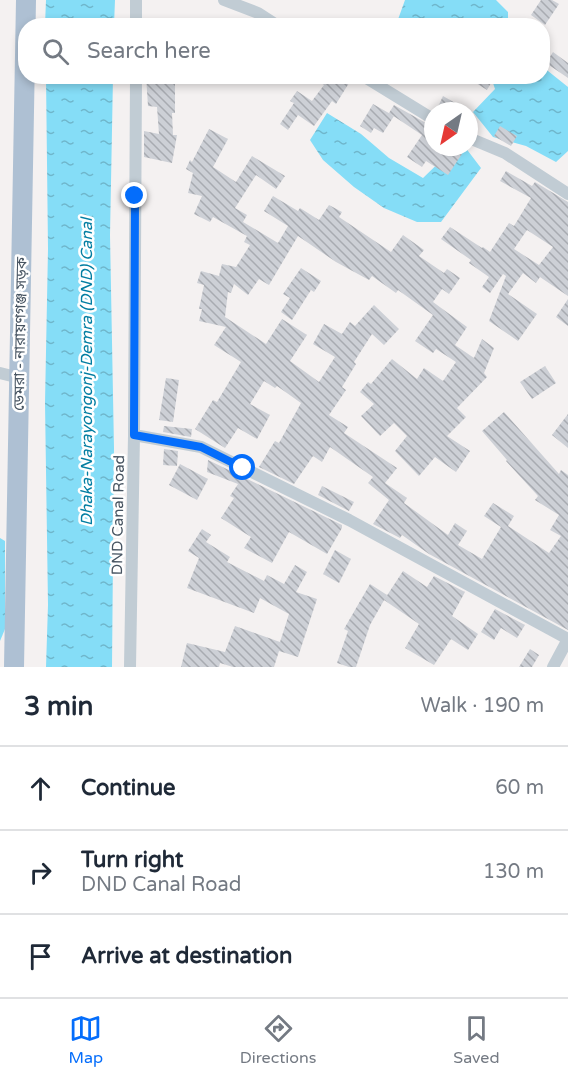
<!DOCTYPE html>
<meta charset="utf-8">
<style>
:root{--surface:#fff;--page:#f2f2f3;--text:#1f2937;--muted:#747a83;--line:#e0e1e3;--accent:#046dfb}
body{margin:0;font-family:"Varela Round","Noto Sans Bengali",sans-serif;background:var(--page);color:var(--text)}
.compass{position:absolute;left:424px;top:102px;width:54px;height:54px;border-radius:50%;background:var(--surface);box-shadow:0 3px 9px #0003;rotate:214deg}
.stop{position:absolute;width:18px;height:18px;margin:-14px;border:4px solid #046dfb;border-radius:50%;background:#fff}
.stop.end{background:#046dfb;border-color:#fff;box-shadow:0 2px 6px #0008}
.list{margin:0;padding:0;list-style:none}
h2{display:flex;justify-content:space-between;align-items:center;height:78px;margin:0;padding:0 24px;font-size:26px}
h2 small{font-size:20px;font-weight:400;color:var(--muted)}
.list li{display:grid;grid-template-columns:39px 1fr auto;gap:18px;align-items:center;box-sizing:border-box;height:84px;padding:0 24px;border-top:2px solid var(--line)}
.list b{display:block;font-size:22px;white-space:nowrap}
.list p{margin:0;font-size:20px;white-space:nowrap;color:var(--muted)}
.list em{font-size:20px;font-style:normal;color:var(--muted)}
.icon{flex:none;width:33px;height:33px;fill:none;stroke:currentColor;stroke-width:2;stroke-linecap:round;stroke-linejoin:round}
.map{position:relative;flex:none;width:568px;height:667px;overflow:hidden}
.search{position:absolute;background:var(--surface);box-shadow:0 3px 9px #0003;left:18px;right:18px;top:18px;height:66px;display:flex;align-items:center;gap:15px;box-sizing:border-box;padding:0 21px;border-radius:24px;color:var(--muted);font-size:22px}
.sheet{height:330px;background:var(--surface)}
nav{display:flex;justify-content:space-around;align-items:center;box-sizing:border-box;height:84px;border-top:2px solid var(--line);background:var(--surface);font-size:16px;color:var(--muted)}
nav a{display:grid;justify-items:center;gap:3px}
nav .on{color:var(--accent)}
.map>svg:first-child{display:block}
.water{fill:url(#water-ripples)}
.building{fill:url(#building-back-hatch);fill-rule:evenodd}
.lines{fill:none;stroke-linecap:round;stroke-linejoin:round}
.street{stroke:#c1ccd4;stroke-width:12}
.primary{stroke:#aec0d3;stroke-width:20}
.route{stroke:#046dfb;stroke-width:8}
.labels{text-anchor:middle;stroke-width:5;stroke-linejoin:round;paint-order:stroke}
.street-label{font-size:15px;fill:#475461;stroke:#fff}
.water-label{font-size:16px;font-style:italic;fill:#037ea2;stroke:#fff}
</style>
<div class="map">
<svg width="568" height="667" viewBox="0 0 568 667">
<defs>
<pattern id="water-ripples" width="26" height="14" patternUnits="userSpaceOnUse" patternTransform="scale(1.5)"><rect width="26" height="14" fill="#85ddf7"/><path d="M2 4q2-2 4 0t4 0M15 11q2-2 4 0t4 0" fill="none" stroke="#6fb6cb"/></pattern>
<pattern id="building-back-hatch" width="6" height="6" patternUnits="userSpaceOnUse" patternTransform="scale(1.5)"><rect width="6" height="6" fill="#cdd0d6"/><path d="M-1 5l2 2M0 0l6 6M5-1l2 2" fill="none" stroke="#a8abb1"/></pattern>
</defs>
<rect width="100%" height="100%" fill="#f4f1f1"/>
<path class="water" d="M 46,0 L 115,0 L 114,25 L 45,25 Z
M 405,0 L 496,0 L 508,12 L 508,25 L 396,25 Z
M 543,67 L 568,87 L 568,151 L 556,162 L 526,146 L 493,137 L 473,112 L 495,89 L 491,77 L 542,76 Z
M 46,77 L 113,77 L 110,235 L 114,448 L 112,667 L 46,667 L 48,605 L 45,403 L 48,249 Z
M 327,113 L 361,134 L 389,158 L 423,178 L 455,147 L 465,147 L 481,168 L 441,222 L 417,222 L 384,208 L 354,187 L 323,160 L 310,140 Z
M 0,538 L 5,541 L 5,629 L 0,641 Z"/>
<path class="building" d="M 541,0 L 552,0 L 559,4 L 545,25 L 531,15 Z
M 553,52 L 568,63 L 568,78 L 546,63 Z
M 146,76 L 172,76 L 173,83 L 175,84 L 175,113 L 172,113 L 173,135 L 177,135 L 172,163 L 144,157 L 144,131 L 159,134 L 157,107 L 148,106 Z
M 325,76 L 338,76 L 349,83 L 336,104 L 332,101 L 314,126 L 298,115 L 288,130 L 280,124 L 294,103 L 290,101 L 297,91 L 312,101 L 324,85 L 321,83 Z
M 465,76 L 495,76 L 487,90 Z
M 443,96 L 469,111 L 436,111 Z
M 373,104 L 394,116 L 383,133 L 374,128 L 371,133 L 360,126 Z
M 394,105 L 433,127 L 433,147 L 451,147 L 462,154 L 448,175 L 426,161 L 422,167 L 407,157 L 422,135 L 389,113 Z
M 500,126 L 517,136 L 511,146 L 494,136 Z
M 209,129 L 228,139 L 213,167 L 236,182 L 252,156 L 285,176 L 276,189 L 256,175 L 235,208 L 247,215 L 243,222 L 278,243 L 288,226 L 264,211 L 273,196 L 298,211 L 300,208 L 319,220 L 329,205 L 342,212 L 339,217 L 391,252 L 403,235 L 424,250 L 419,256 L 444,273 L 447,269 L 460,278 L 449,294 L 442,289 L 433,302 L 467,327 L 455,345 L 474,358 L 482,339 L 494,348 L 484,373 L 487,377 L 457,408 L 466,417 L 447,436 L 470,451 L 456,472 L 435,457 L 419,476 L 395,451 L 407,436 L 394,423 L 380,436 L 361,416 L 374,404 L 360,392 L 368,382 L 371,384 L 392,359 L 417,379 L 424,368 L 443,381 L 456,362 L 436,349 L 433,353 L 415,341 L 433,315 L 398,290 L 396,293 L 372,276 L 369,280 L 336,262 L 298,236 L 269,285 L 259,279 L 248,295 L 234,284 L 231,293 L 228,292 L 225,317 L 266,344 L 282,319 L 307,335 L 290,361 L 319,382 L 335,357 L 313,344 L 324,324 L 342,334 L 350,322 L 355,326 L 374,305 L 399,329 L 384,345 L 372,334 L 354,362 L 356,364 L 342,387 L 346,390 L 329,415 L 348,427 L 344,433 L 397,468 L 385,483 L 407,498 L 404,503 L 448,535 L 455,523 L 467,531 L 458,545 L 482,559 L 501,527 L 484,516 L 493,503 L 514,516 L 508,526 L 549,553 L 561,536 L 550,530 L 559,515 L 535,500 L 538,496 L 506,461 L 507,460 L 482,431 L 504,412 L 559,474 L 561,470 L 568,475 L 568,630 L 429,554 L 402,535 L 400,538 L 373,524 L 389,500 L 368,483 L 373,477 L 330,447 L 322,462 L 313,456 L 294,484 L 259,467 L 275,441 L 279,443 L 301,403 L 277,386 L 275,388 L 264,381 L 250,404 L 270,415 L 257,439 L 238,428 L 225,448 L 195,429 L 213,400 L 217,402 L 241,362 L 214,345 L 226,327 L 199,321 L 202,309 L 199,309 L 204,285 L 197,283 L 201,271 L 219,276 L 222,264 L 236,267 L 250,245 L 244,242 L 247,236 L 213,217 L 210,222 L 194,214 L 202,196 L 188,193 L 193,173 L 186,169 L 190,160 L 192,162 Z
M 506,171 L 532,186 L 535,182 L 568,202 L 568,296 L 540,277 L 536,283 L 523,273 L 508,294 L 537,314 L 518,341 L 489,321 L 506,276 L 503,274 L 490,293 L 482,287 L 489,277 L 469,263 L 471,260 L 441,239 L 450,227 L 482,248 L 483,247 L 490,252 L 509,223 L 514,226 L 531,198 L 500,181 ZM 527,230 L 553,247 L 539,265 L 514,249 Z
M 301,268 L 321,281 L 314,292 L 311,290 L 292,320 L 281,312 L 290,298 L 283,294 Z
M 568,299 L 568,326 L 556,317 Z
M 545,366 L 556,383 L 532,399 L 520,382 Z
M 166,378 L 179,380 L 173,422 L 159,420 Z
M 568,414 L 568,448 L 552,435 Z
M 164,426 L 192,429 L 191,437 L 163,432 Z
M 164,449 L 178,451 L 177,466 L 163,465 Z
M 208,460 L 342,525 L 342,528 L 327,554 L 289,532 L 272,563 L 244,548 L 251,537 L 221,518 L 234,498 L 230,496 L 238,484 L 207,472 Z
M 180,464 L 208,479 L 197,500 L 169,485 Z
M 322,486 L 354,502 L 349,511 L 318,495 Z
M 202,529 L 211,535 L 206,542 L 230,557 L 227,562 L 264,581 L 267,575 L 284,584 L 295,565 L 307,572 L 296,592 L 317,599 L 298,657 L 279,651 L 274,667 L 233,667 L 220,663 L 219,667 L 181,667 L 187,643 L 225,652 L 235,626 L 280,642 L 289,614 L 260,598 L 254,613 L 187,588 L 199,558 L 188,551 Z
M 335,550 L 351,559 L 339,583 L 323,574 Z
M 403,571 L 427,587 L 434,576 L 465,592 L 452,616 L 478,634 L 468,650 L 451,639 L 434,665 L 405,648 L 419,624 L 384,600 Z
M 370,584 L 387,595 L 370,625 L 356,667 L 349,667 L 337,663 L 348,631 L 344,629 Z
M 495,609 L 525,625 L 517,638 L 501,628 L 494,640 L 481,632 Z
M 530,649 L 539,655 L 532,667 L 519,667 Z"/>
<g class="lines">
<path class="street" d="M 224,0 L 258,13 L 278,26
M 136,26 L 136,0
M 363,76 L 433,119
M 469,138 L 505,153 L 568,194
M 0,373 L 20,378
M 134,435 L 201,447 L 349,520 L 568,639
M 130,667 L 134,435 L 136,76
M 553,667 L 568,639"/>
<path class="primary" d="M 14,667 L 26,0"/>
</g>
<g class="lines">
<path class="route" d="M 135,196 L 134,435 L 201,447 L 243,468"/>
</g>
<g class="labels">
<g class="street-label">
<text transform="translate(20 334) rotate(-89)" y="5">ডেমরা - নারায়ণগঞ্জ সড়ক</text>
<text transform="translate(118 515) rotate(-89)" y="5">DND Canal Road</text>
</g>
<g class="water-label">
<text transform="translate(86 372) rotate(-90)" y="6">Dhaka-Narayongonj-Demra (DND) Canal</text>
</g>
</g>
</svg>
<svg class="compass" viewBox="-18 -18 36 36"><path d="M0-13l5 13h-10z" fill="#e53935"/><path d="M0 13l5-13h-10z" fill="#747a83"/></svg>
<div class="stop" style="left:243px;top:468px"></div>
<div class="stop end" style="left:135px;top:196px"></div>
<div class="search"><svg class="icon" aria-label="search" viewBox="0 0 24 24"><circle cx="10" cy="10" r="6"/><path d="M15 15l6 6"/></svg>Search here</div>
</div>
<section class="sheet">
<h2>3 min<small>Walk · 190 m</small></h2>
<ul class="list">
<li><svg class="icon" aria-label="ahead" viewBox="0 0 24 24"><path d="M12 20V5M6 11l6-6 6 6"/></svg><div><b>Continue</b></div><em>60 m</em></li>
<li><svg class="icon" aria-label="right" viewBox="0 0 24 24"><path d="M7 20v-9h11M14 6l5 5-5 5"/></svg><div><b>Turn right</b><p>DND Canal Road</p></div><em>130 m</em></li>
<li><svg class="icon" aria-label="arrive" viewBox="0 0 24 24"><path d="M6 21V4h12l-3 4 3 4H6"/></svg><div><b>Arrive at destination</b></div></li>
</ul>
</section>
<nav>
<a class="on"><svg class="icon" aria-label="map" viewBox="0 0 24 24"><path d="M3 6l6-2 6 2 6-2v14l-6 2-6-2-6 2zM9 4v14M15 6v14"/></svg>Map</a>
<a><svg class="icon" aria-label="directions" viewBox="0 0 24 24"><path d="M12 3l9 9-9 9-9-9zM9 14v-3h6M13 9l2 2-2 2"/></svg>Directions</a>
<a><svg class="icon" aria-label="saved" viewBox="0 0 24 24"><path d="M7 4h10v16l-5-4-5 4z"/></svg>Saved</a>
</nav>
